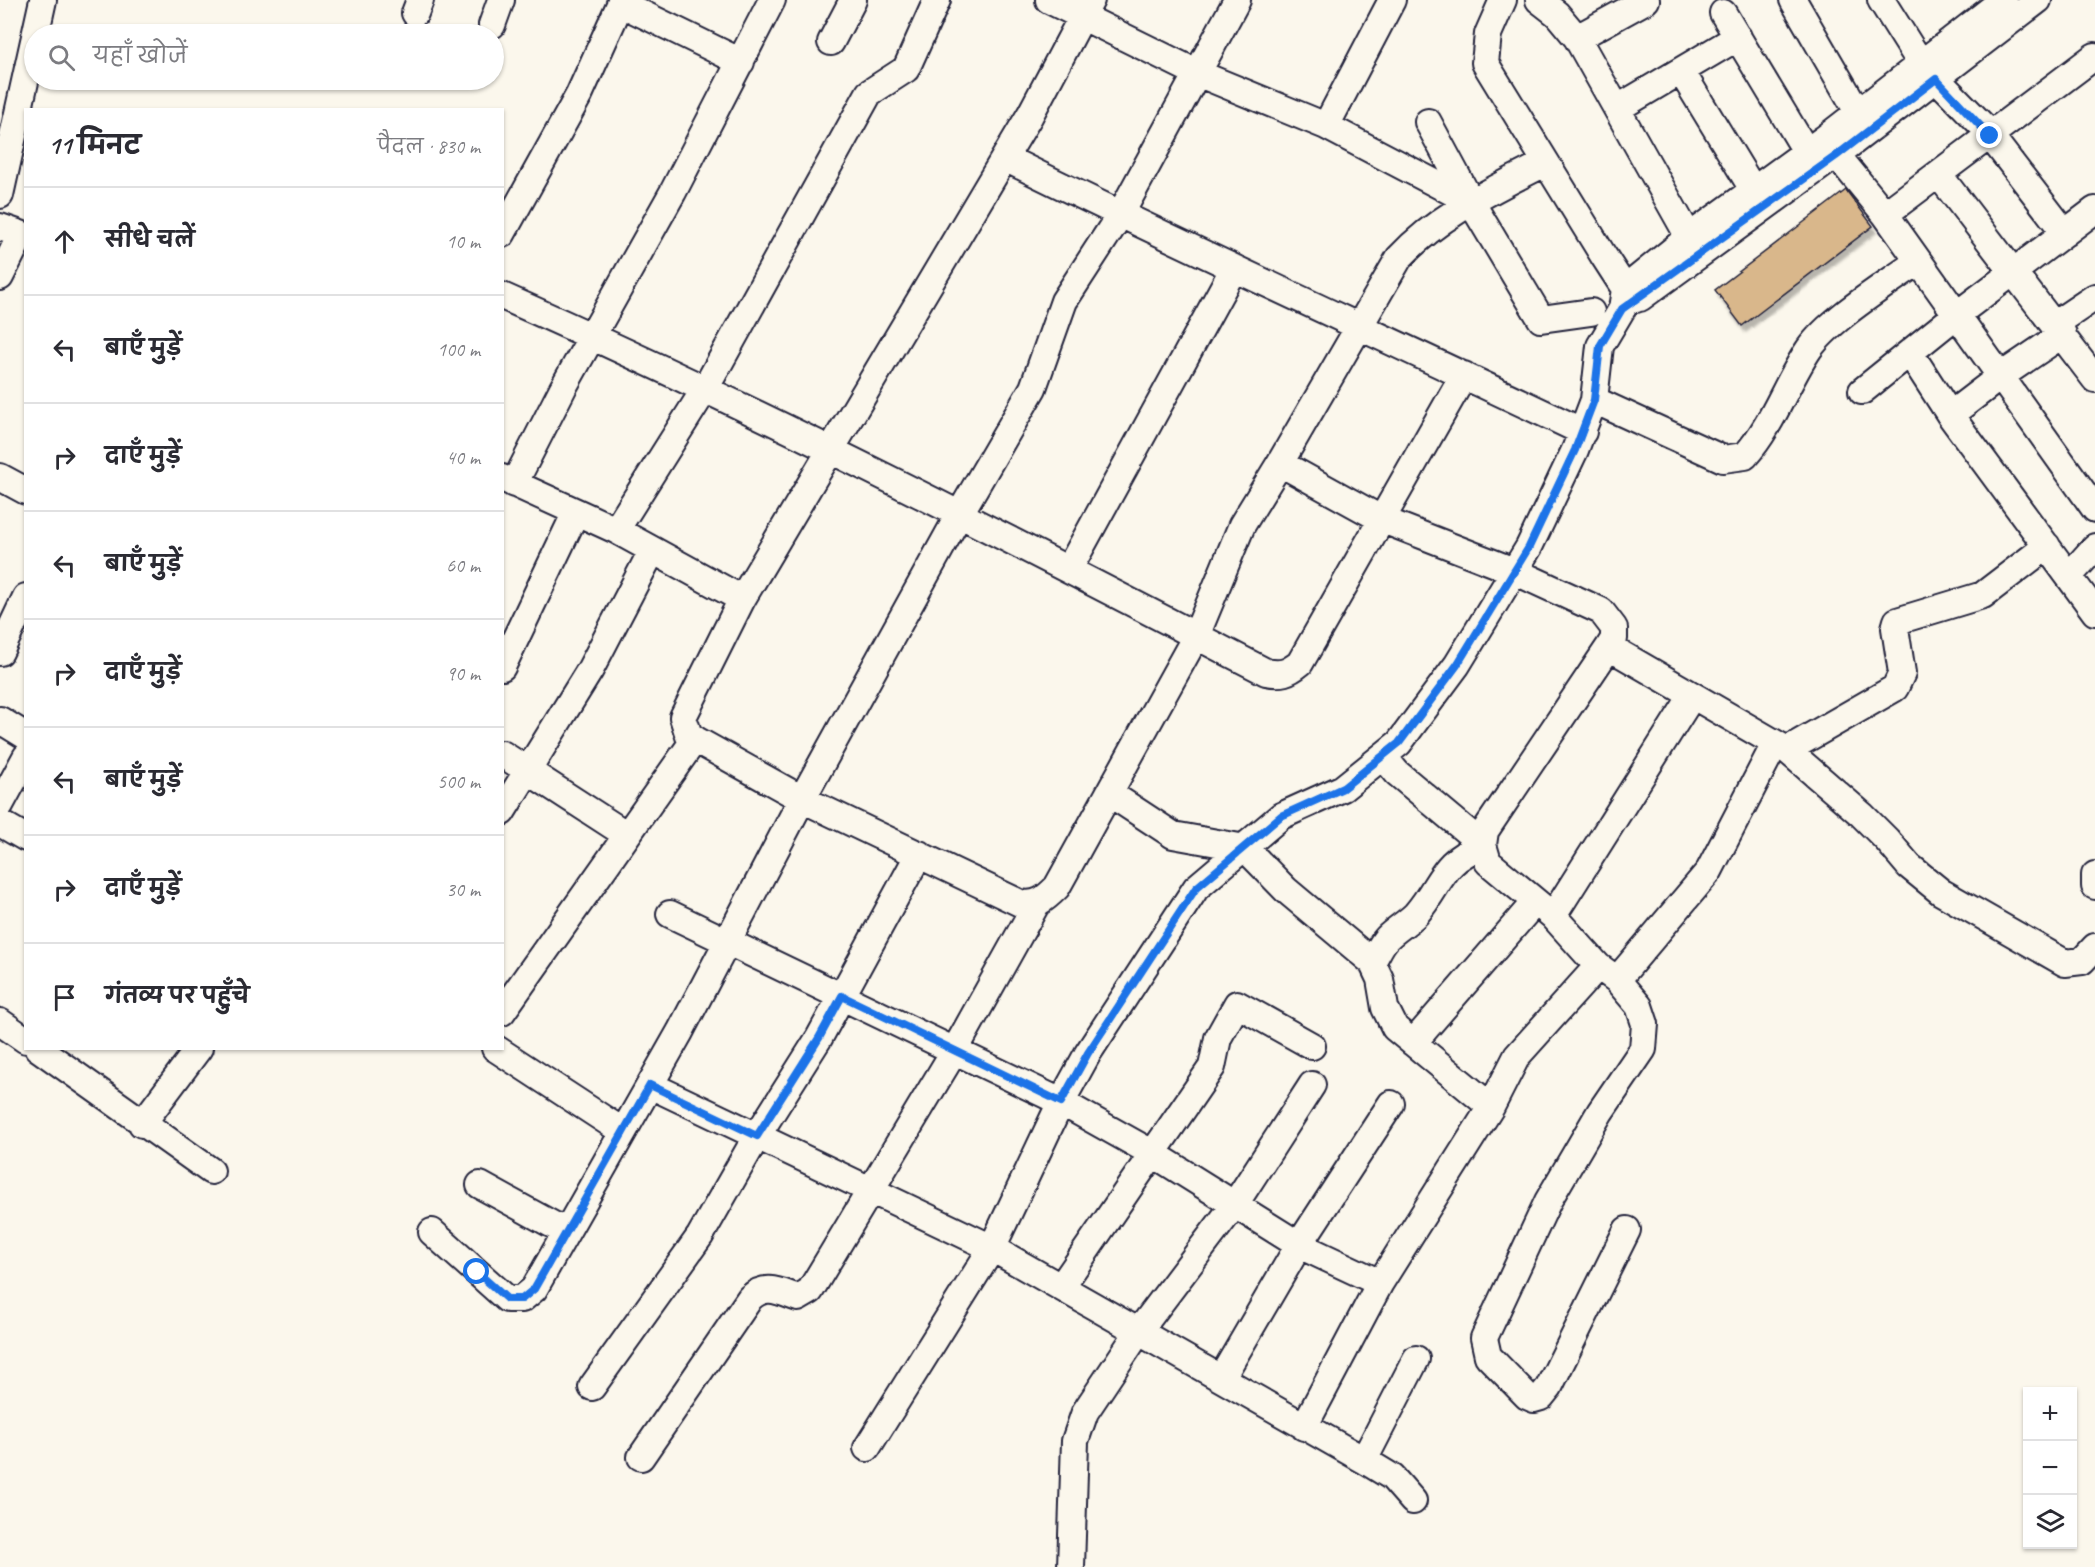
<!DOCTYPE html>
<html lang="hi">
<meta charset="utf-8">
<style>
:root{--surface:#fff;--page:#f7f7f7;--text:#2b2b33;--muted:#7c7c81;--line:#e1e1e2}
body{margin:0;font-family:Caveat,"Playpen Sans Deva",sans-serif;background:var(--page);color:var(--text)}
.controls{position:absolute;right:18px;bottom:18px;display:grid;overflow:hidden;border-radius:0px;box-shadow:0 2px 4px #0004}
.controls button{width:54px;height:54px;display:grid;place-items:center;padding:0;border:0;border-bottom:2px solid var(--line);background:var(--surface);color:var(--text);font:30px sans-serif}
.stop{position:absolute;width:18px;height:18px;margin:-14px;border:4px solid #1a73e8;border-radius:50%;background:#fff}
.stop.end{background:#1a73e8;border-color:#fff;box-shadow:0 2px 6px #0008}
.list{margin:0;padding:0;list-style:none}
h2{display:flex;justify-content:space-between;align-items:center;height:78px;margin:0;padding:0 24px;font-size:26px}
h2 small{font-size:20px;font-weight:400;color:var(--muted)}
.list li{display:grid;grid-template-columns:39px 1fr auto;gap:18px;align-items:center;box-sizing:border-box;height:108px;padding:0 24px;border-top:2px solid var(--line)}
.list b{display:block;font-size:22px;white-space:nowrap}
.list em{font-size:20px;font-style:normal;color:var(--muted)}
.icon{flex:none;width:33px;height:33px;fill:none;stroke:currentColor;stroke-width:2;stroke-linecap:round;stroke-linejoin:round}
.map{position:relative;flex:none;width:2095px;height:1567px;overflow:hidden}
.search{position:absolute;background:var(--surface);box-shadow:0 2px 4px #0004;left:24px;top:24px;width:480px;height:66px;display:flex;align-items:center;gap:15px;box-sizing:border-box;padding:0 21px;border-radius:33px;color:var(--muted);font-size:22px}
.panel{position:absolute;background:var(--surface);box-shadow:0 2px 4px #0004;left:24px;top:108px;width:480px;height:942px;border-radius:0px}
.map>svg:first-child{display:block}
.building{fill:#d9b78b;stroke:#22223b;stroke-width:1.5;filter:url(#shadow)}
.lines{fill:none;stroke-linecap:round;stroke-linejoin:round}
.minor-casing{stroke:#22223b;stroke-width:30}
.minor{stroke:#fbf7ec;stroke-width:26}
.route{stroke:#1a73e8;stroke-width:8}
</style>
<div class="map">
<svg width="2095" height="1567" viewBox="0 0 2095 1567">
<defs>
<filter id="shadow"><feDropShadow dx="3.5" dy="6" stdDeviation="1.5" flood-color="#0004"/></filter>
</defs>
<rect width="100%" height="100%" fill="#fbf7ec"/>
<filter id="ink" filterUnits="userSpaceOnUse"><feTurbulence type="fractalNoise" baseFrequency=".0167" numOctaves="2"/><feDisplacementMap in="SourceGraphic" scale="12" xChannelSelector="R" yChannelSelector="G"/><feConvolveMatrix kernelMatrix="1 2 1 2 8 2 1 2 1" color-interpolation-filters="sRGB"/></filter>
<g filter="url(#ink)">
<path class="building" d="M 1846,190 L 1873,226 L 1742,326 L 1715,290 Z"/>
<g class="lines">
<defs>
<path id="minor" d="M 1049,0 L 1197,73 L 1326,126 L 1471,202
M 1091,0 L 1030,115 L 742,599 L 683,717 L 689,736 L 802,799 L 1020,903 C 1038,906 1045,899 1057,887 L 1196,636 L 1242,525 L 1280,463
M 1503,0 L 1488,34 L 1485,63 L 1603,255 L 1625,289 L 1636,299
M 1539,0 L 1557,14 L 1577,38 L 1689,237
M 1793,0 L 1858,112
M 1881,0 L 1920,62 L 1982,125 L 2065,233
M 620,3 L 741,62
M 415,13 L 420,0
M 1723,13 L 1815,166
M 492,25 L 501,0
M 1577,38 L 1646,0
M 831,42 L 853,0
M 1681,71 L 1754,191
M 1618,108 L 1738,37
M 1428,122 L 1471,202 L 1541,319 L 1591,312
M 1326,126 L 1392,0
M 1826,142 L 1885,214 L 2095,509
M 1005,158 C 1196,253 1391,340 1583,432
M 1545,163 C 1493,190 1440,214 1399,258 L 1280,463 L 1383,520 L 1514,571 L 1601,611 L 1614,628 L 1614,639 L 1609,647 L 1485,831 L 1483,845 L 1488,862 L 1553,916 L 1598,966 L 1617,980 L 1639,1006 L 1645,1024 L 1643,1049 L 1600,1112 L 1548,1201 L 1484,1338 L 1488,1356 L 1527,1396 L 1534,1399 L 1541,1397 L 1549,1387 L 1627,1230
M 1939,175 L 2095,379
M 0,195 L 43,0
M 1885,214 L 2095,56
M 0,227 L 26,236
M 502,234 L 579,95 L 622,0
M 0,277 L 21,235
M 502,296 C 762,411 1014,541 1266,672 C 1281,675 1288,673 1300,663 L 1464,375
M 1640,298 L 1836,155 L 2038,0
M 2055,324 L 2095,297
M 1910,353 L 1950,415 L 2095,612
M 1862,391 L 1955,316 L 2095,210
M 1594,400 L 1723,459 L 1745,456 C 1773,425 1786,383 1809,349 C 1831,318 1886,285 1917,262
M 1950,415 L 2001,376 L 2063,334
M 0,477 L 26,491
M 502,478 L 616,530 L 705,389 L 869,93 L 906,69 L 937,0
M 514,484 L 563,388 L 673,192 L 772,0
M 616,530 L 742,599
M 1069,569 L 1234,268
M 2069,576 L 2095,547
M 1609,647 L 1787,750 L 1862,815 L 1887,840 L 1909,866 L 1941,892 L 2065,963 L 2082,961 L 2095,947
M 0,652 L 26,597
M 502,667 L 576,512
M 0,720 L 26,736
M 1787,750 L 1895,688 L 1902,673 L 1895,628 L 1897,621 L 1983,595 L 2047,546
M 502,754 L 627,835
M 1383,756 L 1397,773 L 1483,845
M 1109,793 L 1173,835 L 1245,848 L 1286,890 L 1372,962 L 1380,979 L 1385,1008 L 1395,1028 L 1491,1107
M 0,805 L 26,757
M 502,812 L 590,670 L 652,551
M 0,823 L 26,838
M 2095,875 L 2095,886
M 670,914 L 1061,1102 L 1152,1153 L 1299,1245 L 1380,1283
M 1553,916 L 1692,696
M 1372,962 C 1377,954 1381,944 1387,938 C 1396,929 1407,923 1416,914 C 1443,882 1440,862 1483,845
M 1617,980 L 1709,871 L 1775,744
M 502,1012 L 695,739
M 0,1022 L 26,1040
M 1413,1043 L 1535,902
M 38,1048 L 211,1171
M 495,1048 L 622,1131
M 650,1085 L 992,1248 L 1364,1460 L 1392,1477 L 1413,1501
M 142,1124 L 199,1048
M 480,1185 L 566,1232
M 432,1232 L 507,1299 L 522,1299 L 534,1289 L 680,1032 L 802,799 L 959,515 L 1033,388 L 1064,301 L 1120,215 L 1237,0
M 1061,1287 L 1212,1067 L 1218,1038 L 1237,1004 L 1312,1046
M 1222,1377 L 1299,1245 L 1391,1104
M 592,1387 L 700,1236 L 757,1136 L 819,1038 L 919,854
M 1304,1427 L 1380,1283 L 1491,1107 L 1517,1056 L 1598,966
M 867,1448 L 992,1248 L 1061,1102 L 1088,1053 L 1196,888 L 1281,816 L 1343,788 L 1399,743 L 1457,665 L 1529,547 L 1575,450 L 1594,400 L 1600,346 L 1622,309 L 1625,289 L 1689,237 L 1824,139 L 2003,0
M 641,1457 L 750,1298 C 766,1283 780,1292 798,1298 L 810,1291 L 955,1050 L 1037,903
M 1364,1460 L 1416,1359
M 1071,1567 L 1075,1441 L 1085,1412 L 1139,1331 L 1235,1204 L 1312,1085"/>
</defs>
<use href="#minor" class="minor-casing"/>
<use href="#minor" class="minor"/>
</g>
</g>
<g class="lines" filter="url(#ink)">
<path class="route" d="M 477,1272 L 507,1299 L 522,1299 L 534,1289 L 650,1085 L 757,1136 L 819,1038 L 842,996 L 1061,1102 L 1088,1053 L 1196,888 L 1281,816 L 1343,788 L 1399,743 L 1457,665 L 1529,547 L 1575,450 L 1594,400 L 1600,346 L 1622,309 L 1836,156 L 1936,79 L 1990,136"/>
</g>
</svg>
<div class="controls">
<button>+</button>
<button>−</button>
<button><svg class="icon" aria-label="layers" viewBox="0 0 24 24"><path d="M12 4l9 5-9 5-9-5zM3 14l9 5 9-5"/></svg></button>
</div>
<div class="stop" style="left:477px;top:1272px"></div>
<div class="stop end" style="left:1990px;top:136px"></div>
<div class="search"><svg class="icon" aria-label="search" viewBox="0 0 24 24"><circle cx="10" cy="10" r="6"/><path d="M15 15l6 6"/></svg>यहाँ खोजें</div>
<section class="panel">
<h2>11 मिनट<small>पैदल · 830 m</small></h2>
<ul class="list">
<li><svg class="icon" aria-label="ahead" viewBox="0 0 24 24"><path d="M12 20V5M6 11l6-6 6 6"/></svg><div><b>सीधे चलें</b></div><em>10 m</em></li>
<li><svg class="icon" aria-label="left" viewBox="0 0 24 24"><path d="M17 20v-9H6M10 6l-5 5 5 5"/></svg><div><b>बाएँ मुड़ें</b></div><em>100 m</em></li>
<li><svg class="icon" aria-label="right" viewBox="0 0 24 24"><path d="M7 20v-9h11M14 6l5 5-5 5"/></svg><div><b>दाएँ मुड़ें</b></div><em>40 m</em></li>
<li><svg class="icon" aria-label="left" viewBox="0 0 24 24"><path d="M17 20v-9H6M10 6l-5 5 5 5"/></svg><div><b>बाएँ मुड़ें</b></div><em>60 m</em></li>
<li><svg class="icon" aria-label="right" viewBox="0 0 24 24"><path d="M7 20v-9h11M14 6l5 5-5 5"/></svg><div><b>दाएँ मुड़ें</b></div><em>90 m</em></li>
<li><svg class="icon" aria-label="left" viewBox="0 0 24 24"><path d="M17 20v-9H6M10 6l-5 5 5 5"/></svg><div><b>बाएँ मुड़ें</b></div><em>500 m</em></li>
<li><svg class="icon" aria-label="right" viewBox="0 0 24 24"><path d="M7 20v-9h11M14 6l5 5-5 5"/></svg><div><b>दाएँ मुड़ें</b></div><em>30 m</em></li>
<li><svg class="icon" aria-label="arrive" viewBox="0 0 24 24"><path d="M6 21V4h12l-3 4 3 4H6"/></svg><div><b>गंतव्य पर पहुँचे</b></div></li>
</ul>
</section>
</div>
